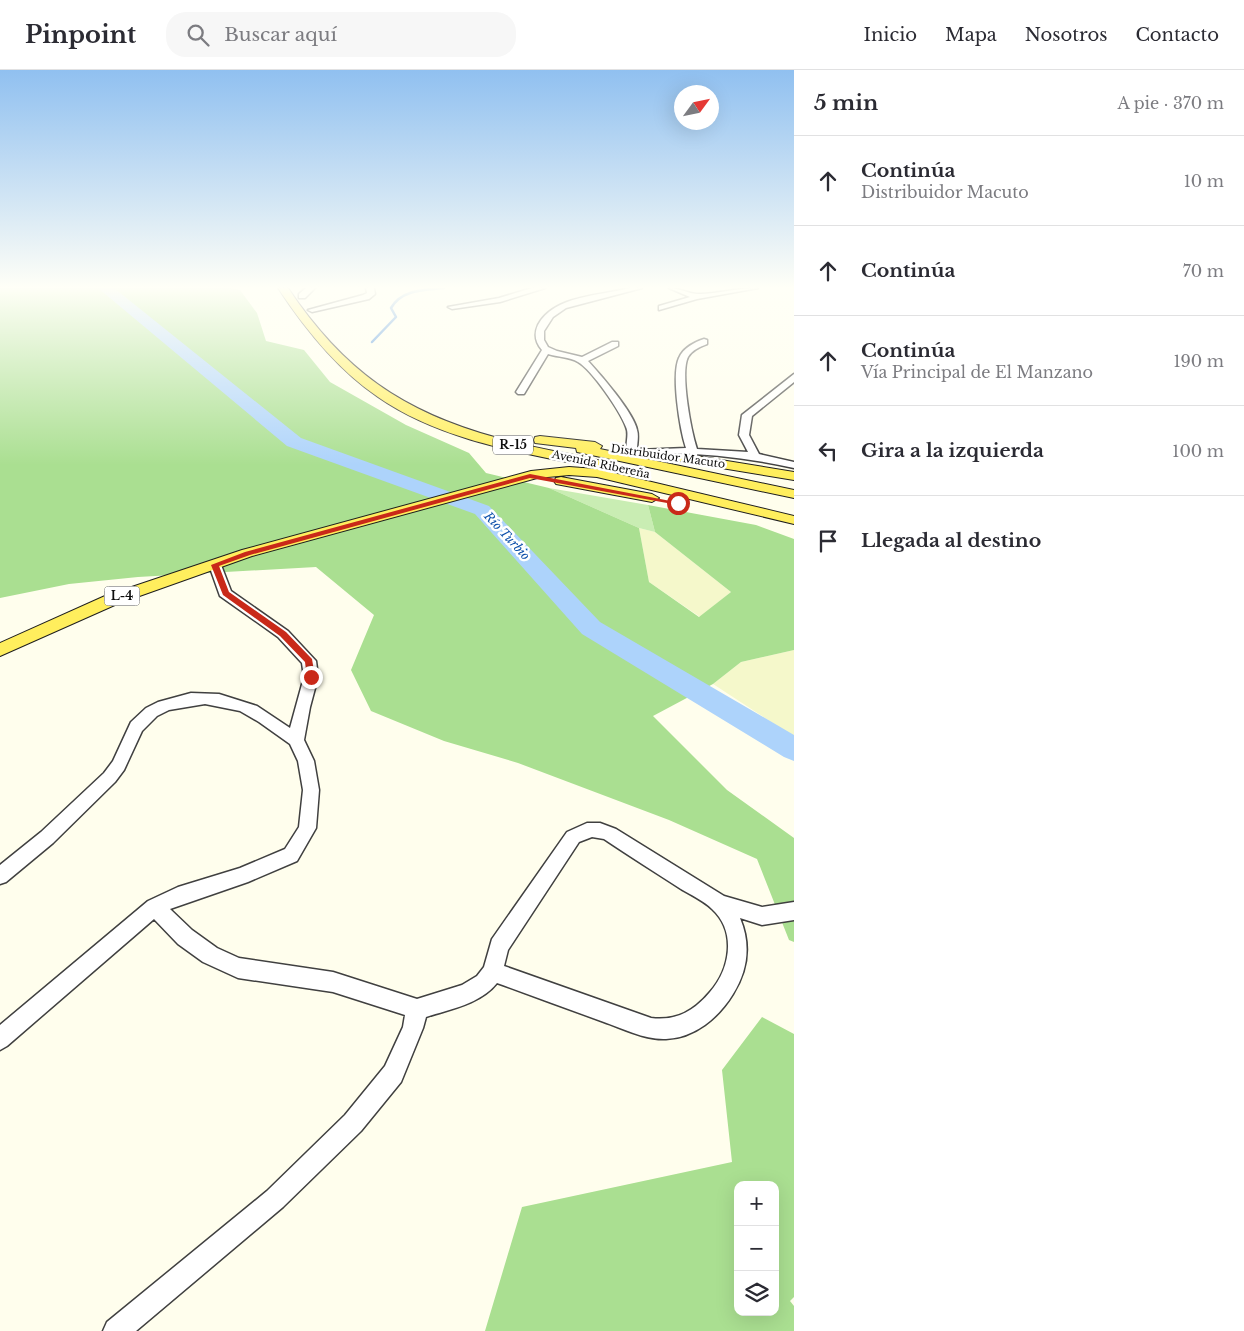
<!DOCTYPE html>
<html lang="es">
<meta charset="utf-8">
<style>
:root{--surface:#fff;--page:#f7f7f7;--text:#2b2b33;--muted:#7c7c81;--line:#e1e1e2}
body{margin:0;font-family:"Libre Baskerville",serif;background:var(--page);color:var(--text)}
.controls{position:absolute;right:15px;bottom:15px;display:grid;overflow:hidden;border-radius:10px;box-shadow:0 5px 20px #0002}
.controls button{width:45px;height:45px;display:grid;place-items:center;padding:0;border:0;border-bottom:1px solid var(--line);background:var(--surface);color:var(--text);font:25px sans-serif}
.compass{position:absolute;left:674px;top:15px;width:45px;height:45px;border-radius:50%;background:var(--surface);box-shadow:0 5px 20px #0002;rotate:57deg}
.stop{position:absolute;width:15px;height:15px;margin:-11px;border:4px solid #c92919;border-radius:50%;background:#fff}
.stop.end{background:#c92919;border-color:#fff;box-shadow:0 1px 5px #0008}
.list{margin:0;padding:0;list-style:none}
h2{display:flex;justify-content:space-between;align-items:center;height:65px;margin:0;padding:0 20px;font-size:21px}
h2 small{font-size:16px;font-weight:400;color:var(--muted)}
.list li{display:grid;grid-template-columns:32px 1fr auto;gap:15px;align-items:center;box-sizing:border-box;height:90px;padding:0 20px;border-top:1px solid var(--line)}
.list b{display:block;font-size:19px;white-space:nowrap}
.list p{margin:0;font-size:16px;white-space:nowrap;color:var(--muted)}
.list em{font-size:16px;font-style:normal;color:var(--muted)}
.icon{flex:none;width:28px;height:28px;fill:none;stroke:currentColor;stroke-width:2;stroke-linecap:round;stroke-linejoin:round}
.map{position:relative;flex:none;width:794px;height:1261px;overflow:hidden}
header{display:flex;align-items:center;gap:30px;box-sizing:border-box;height:70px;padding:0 25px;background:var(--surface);border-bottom:1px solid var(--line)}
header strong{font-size:24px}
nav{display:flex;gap:28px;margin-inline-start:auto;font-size:18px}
.search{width:350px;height:45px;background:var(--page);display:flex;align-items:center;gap:12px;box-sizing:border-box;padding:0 18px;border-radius:20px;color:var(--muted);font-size:19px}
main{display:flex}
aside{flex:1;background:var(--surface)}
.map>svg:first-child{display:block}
.farmland{fill:#f5f8cb}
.green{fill:#c9edb3}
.forest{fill:#aadf91;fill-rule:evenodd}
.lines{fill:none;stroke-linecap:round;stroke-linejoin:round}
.stream{stroke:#2e7dd9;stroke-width:2.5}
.river{fill:#add3fb;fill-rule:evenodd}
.minor-casing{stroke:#404040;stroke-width:3}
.major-casing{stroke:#1e1e1e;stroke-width:2}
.minor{fill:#fff;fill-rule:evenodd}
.major{fill:#ffee5d;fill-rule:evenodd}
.route{fill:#c92919}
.labels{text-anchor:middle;stroke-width:5;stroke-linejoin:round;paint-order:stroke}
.far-street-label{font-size:11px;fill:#0d0d0d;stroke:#fff}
.shield{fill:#fff;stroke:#565656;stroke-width:1}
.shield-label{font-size:12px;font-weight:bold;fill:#0d0d0d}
.far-water-label{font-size:12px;font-style:italic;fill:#0c4faa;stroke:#fff}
</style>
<header>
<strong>Pinpoint</strong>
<div class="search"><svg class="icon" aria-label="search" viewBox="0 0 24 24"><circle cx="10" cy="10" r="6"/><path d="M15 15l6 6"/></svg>Buscar aquí</div>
<nav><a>Inicio</a><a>Mapa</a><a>Nosotros</a><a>Contacto</a></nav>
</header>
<main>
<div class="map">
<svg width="794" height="1261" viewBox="0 0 794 1261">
<rect width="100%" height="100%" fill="#fffeed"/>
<path class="farmland" d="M 639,458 L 655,462 L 731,522 L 700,547 L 649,512 Z
M 794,580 L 794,667 L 713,614 L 741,592 Z"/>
<path class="green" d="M 549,418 L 648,435 L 655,462 L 639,458 Z"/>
<path class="forest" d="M 0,218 L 230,218 L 240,220 L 257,243 L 266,271 L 304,280 L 330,312 L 406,355 L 469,383 L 486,403 L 549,418 L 639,458 L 649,512 L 699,547 L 731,522 L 655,462 L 648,435 L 756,455 L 794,469 L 794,580 L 741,592 L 713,614 L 653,646 L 727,720 L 794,768 L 794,872 L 789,870 L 757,789 L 669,750 L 518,693 L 444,671 L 371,641 L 351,600 L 374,545 L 316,497 L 138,507 L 69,514 L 0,528 Z
M 762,947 L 794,964 L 794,1227 L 790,1231 L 794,1236 L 794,1261 L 485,1261 L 522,1137 L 732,1092 L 722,1000 ZM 738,1115 L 775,1115 L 775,1242 L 738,1242 Z"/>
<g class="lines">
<path class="stream" d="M 372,272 L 396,247 L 391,238 C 402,219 425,220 444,218"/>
<path class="river" d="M 98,218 L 114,218 L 301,368 L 489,436 L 600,552 L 794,665 L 794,691 L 784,687 L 582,564 L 475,444 L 287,376 Z"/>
<defs>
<path id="minor" d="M 306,218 L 315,218 L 305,228 L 299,228 L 299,224 Z
M 366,218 L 374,218 L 375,224 L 369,229 L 312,242 L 308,240 L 363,225 L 367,223 Z
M 532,218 L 545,218 L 500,232 L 452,239 L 448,237 L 499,228 Z
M 629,218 L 642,218 L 566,238 L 553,247 L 544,261 L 544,270 L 548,277 L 557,281 L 582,287 L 612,272 L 618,272 L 618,276 L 588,291 C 600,304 634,343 637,360 C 639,366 637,373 637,380 L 686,378 C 680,360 671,305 679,288 C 683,278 695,272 704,269 L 707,270 L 707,274 C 700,277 692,280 688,287 C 680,303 691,361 697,379 L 748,382 L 739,365 L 742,345 L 794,304 L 794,312 L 752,346 L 749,365 L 759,384 L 794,392 L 794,398 C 754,389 712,384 670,383 C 656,383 642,386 628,383 C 624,375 630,365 626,357 C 620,341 592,300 578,292 C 570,287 557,287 548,284 L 524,324 L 518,324 L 516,322 L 542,280 C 535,272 534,264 538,255 C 554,225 601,226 629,218 Z
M 669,218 C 680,218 691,225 701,224 C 720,223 738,218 758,218 L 697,229 L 659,240 L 659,236 L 690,227 Z
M 215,491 L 221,495 L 231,521 L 288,561 L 316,591 L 318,607 L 310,637 L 304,670 L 314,691 L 319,720 L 316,758 L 297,791 L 248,812 L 170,839 L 192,860 L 217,878 L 239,888 L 333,902 L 417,929 L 462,915 L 477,906 L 484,897 L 492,869 L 567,762 L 587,753 L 600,753 L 616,759 L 724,826 L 762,837 L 794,832 L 794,850 L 762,855 L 740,848 C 751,874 748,900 733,924 C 719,947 695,968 666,969 C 645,970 624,959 604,952 C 568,939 533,926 497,913 C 480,934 451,939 426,947 L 423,958 L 401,1012 L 361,1061 L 283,1137 L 136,1261 L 103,1261 L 107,1252 L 267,1121 L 345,1045 L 385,996 L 403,957 L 405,945 L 333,922 L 238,908 L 203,892 L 178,874 L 154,849 L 7,976 L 0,980 L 0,955 L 148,831 L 178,817 L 240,798 L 285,779 L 299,757 L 303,720 L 298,691 L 290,674 L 259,652 L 240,641 L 205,634 L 169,640 L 157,646 L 142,661 L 124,700 L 115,712 L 53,773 L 6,812 L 0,814 L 0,795 L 41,762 L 104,703 L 113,691 L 131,652 L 146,638 L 158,632 L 191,623 L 219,624 L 257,636 L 290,658 L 304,607 L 302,593 L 278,567 L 220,526 L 209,495 ZM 592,767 L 604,769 C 629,786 655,802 681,819 C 691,825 704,831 712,839 C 737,862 730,899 710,922 C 694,941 677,951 651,948 L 504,896 L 508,880 L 579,772 Z"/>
<path id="major" d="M 278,218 L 288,218 C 343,300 402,342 498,368 C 532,378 567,383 602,391 L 604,394 L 597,398 C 524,383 441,371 378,327 C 337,299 305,259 278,218 Z
M 540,366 L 595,372 L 602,376 L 600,379 L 794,420 L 794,428 L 582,383 L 577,382 L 576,378 L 535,373 L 534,370 L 535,367 Z
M 684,384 L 794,402 L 794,410 L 679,391 L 677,388 Z
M 569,397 L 597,399 L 794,446 L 794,454 L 597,407 L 569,405 L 537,408 L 252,486 L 117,534 L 0,586 L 0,573 L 105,526 L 242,480 L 531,401 Z
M 561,407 L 652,424 L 659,428 L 652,432 L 556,414 L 554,411 L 556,408 Z"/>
</defs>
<use href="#minor" class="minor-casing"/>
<use href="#major" class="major-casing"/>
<use href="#minor" class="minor"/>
<use href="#major" class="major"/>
</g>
<linearGradient id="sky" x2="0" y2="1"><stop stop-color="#90c0f0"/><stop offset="0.55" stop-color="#fffff7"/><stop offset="1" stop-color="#fffff7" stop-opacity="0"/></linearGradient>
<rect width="794" height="395" fill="url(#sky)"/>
<path class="route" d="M 530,404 L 681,433 L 678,435 L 530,408 L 250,485 L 219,496 L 229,522 L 286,562 L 312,589 L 315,607 L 311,610 L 307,607 L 305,592 L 280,566 L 223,525 L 211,495 L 245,482 Z"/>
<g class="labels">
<g class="far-street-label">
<text transform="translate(668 386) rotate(8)" y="4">Distribuidor Macuto</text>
<text transform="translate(601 394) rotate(12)" y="4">Avenida Ribereña</text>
</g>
<g class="shield">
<rect x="493" y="365.5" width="40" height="19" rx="4"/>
<rect x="104.5" y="516.5" width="35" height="19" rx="4"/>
</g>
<g class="shield-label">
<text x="513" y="379">R-15</text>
<text x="122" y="530">L-4</text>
</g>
<g class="far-water-label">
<text transform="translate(507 466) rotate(47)" y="4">Río Turbio</text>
</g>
</g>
</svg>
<div class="controls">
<button>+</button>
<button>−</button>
<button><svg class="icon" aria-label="layers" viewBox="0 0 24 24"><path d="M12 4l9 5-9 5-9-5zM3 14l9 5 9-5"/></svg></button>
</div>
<svg class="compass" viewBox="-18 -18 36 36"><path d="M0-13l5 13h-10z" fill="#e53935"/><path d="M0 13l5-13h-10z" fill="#7c7c81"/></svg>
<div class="stop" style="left:678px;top:433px"></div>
<div class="stop end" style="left:311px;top:607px"></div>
</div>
<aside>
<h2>5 min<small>A pie · 370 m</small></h2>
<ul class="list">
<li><svg class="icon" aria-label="ahead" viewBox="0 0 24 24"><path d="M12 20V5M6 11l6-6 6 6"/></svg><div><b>Continúa</b><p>Distribuidor Macuto</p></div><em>10 m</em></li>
<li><svg class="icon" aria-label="ahead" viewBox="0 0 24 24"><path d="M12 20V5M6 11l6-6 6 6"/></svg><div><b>Continúa</b></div><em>70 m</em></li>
<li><svg class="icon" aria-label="ahead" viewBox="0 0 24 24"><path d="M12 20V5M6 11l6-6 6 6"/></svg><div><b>Continúa</b><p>Vía Principal de El Manzano</p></div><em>190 m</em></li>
<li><svg class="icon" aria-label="left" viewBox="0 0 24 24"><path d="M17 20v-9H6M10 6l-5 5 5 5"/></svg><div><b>Gira a la izquierda</b></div><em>100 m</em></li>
<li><svg class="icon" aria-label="arrive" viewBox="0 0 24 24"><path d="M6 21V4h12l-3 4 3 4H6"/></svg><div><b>Llegada al destino</b></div></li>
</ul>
</aside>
</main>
